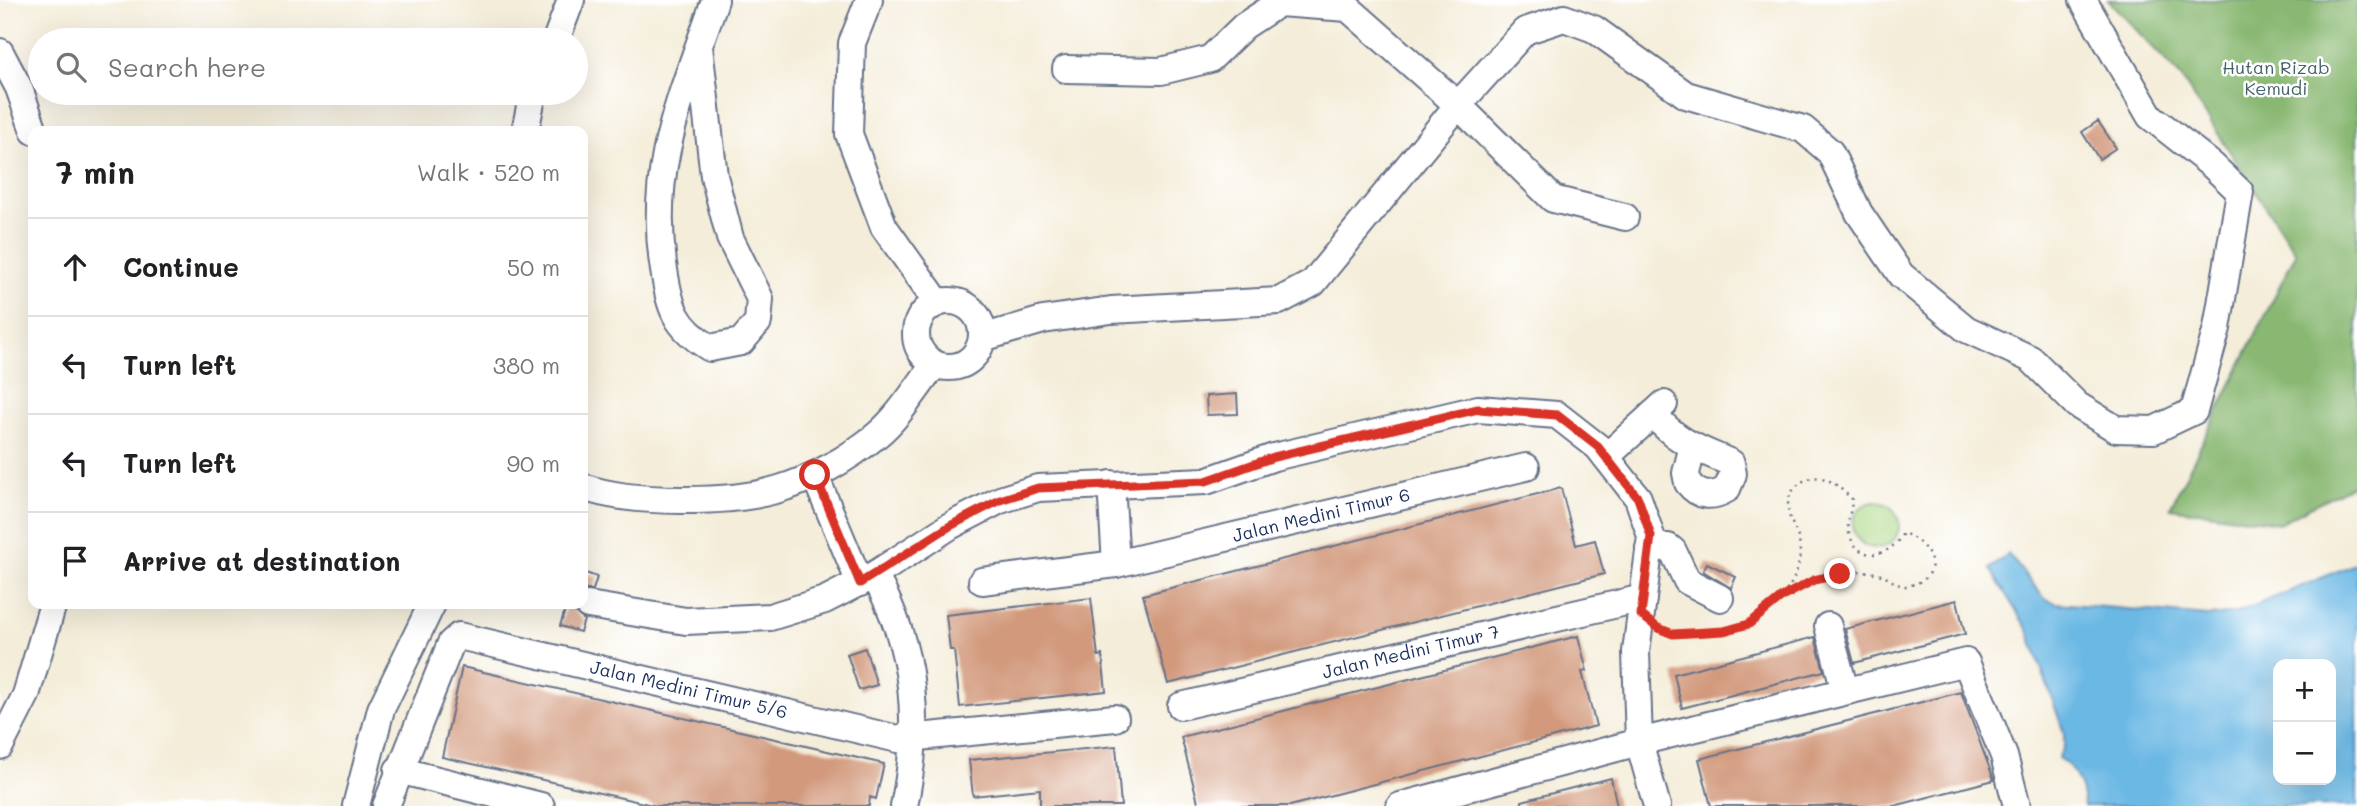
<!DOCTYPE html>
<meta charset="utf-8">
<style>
:root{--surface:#fff;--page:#f6f6f6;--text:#202124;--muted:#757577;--line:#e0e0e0}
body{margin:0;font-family:Mali,sans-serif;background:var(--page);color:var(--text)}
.controls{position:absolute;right:21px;bottom:21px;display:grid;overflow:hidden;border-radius:14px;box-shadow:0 7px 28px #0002}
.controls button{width:63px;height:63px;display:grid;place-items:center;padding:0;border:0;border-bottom:2px solid var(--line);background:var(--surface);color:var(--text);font:35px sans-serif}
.stop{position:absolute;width:21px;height:21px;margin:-16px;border:5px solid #d93025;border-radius:50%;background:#fff}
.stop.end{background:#d93025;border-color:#fff;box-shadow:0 2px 7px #0008}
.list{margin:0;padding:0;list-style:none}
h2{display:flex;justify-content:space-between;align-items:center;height:91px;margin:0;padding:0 28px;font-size:30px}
h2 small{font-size:23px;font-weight:400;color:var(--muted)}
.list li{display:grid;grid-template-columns:46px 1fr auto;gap:21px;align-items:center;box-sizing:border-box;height:98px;padding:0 28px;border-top:2px solid var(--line)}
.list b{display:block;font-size:26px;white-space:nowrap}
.list em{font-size:23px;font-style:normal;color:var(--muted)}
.icon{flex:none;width:38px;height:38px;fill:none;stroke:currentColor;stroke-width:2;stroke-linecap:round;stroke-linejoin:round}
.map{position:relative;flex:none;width:2357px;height:806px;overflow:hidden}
.search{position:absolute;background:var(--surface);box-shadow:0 7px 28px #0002;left:28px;top:28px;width:560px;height:77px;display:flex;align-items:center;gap:18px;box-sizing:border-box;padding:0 24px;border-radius:38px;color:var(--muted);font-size:26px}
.panel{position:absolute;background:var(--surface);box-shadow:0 7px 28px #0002;left:28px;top:126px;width:560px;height:483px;border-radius:14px}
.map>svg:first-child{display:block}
.green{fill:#acd884;stroke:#648471;stroke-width:2}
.forest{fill:#89b872;stroke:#527468;stroke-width:2}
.water{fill:#6ab8e4;stroke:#4274a1;stroke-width:2;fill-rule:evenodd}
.building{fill:#d2997c}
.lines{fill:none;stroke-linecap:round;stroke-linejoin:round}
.minor-casing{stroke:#677289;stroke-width:30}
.path{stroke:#677289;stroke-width:2.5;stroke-dasharray:2 5;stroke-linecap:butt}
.minor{stroke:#fff;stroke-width:26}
.route{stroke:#d93025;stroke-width:9}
.labels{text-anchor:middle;stroke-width:5;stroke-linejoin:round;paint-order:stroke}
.park-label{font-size:18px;fill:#466269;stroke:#fff}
.street-label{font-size:18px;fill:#1b2f5e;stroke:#fff}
</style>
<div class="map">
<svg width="2357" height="806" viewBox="0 0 2357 806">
<rect width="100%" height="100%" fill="#fff"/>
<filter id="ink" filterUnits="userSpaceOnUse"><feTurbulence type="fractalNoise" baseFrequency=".0143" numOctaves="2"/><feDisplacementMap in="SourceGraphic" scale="14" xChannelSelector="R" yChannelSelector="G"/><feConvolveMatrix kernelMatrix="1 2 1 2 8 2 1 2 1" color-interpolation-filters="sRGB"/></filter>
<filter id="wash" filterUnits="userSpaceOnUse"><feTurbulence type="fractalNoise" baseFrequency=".00686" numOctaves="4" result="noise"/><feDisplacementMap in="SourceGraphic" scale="28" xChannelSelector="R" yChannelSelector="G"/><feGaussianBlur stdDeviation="1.57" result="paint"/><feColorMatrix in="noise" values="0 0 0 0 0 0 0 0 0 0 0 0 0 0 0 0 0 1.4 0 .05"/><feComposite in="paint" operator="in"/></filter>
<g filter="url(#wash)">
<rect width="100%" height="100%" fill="#f4edd9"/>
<path class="green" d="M1853 525a23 23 0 1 1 46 0a23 23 0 1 1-46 0Z"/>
<path class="forest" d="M 2108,0 L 2357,0 L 2357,483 L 2279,523 L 2170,508 L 2296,253 L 2181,77 Z"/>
<path class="water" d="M 2008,554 L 2045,599 L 2057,603 L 2209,616 L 2237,613 L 2357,563 L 2357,806 L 2084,806 C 2083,788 2075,766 2058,758 L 2064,747 L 2064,733 L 2028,630 L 1990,569 ZM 2278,664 L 2331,664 L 2331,780 L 2278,780 Z"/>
<g id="blocks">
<path class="building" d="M 2098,121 L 2116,148 L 2099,159 L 2082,132 Z
M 1237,394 L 1238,414 L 1207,415 L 1206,396 Z
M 1561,488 L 1576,545 L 1595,540 L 1604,574 L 1168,684 L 1143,595 Z
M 1707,563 L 1736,577 L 1731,588 L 1703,571 Z
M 583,572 L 597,577 L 593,590 L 583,590 Z
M 1091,598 L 1098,656 L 1102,655 L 1106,691 L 960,707 L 954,650 L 950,650 L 946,615 Z
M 1957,600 L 1965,634 L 1854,663 L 1845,629 Z
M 567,604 L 572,604 L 574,611 L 584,620 L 580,632 L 560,626 Z
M 1578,636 L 1587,671 L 1582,672 L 1596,726 L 1290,806 L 1199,806 L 1181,737 Z
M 1815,637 L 1824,671 L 1682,708 L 1674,674 Z
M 865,648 L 877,685 L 859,690 L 847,654 Z
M 462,667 L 884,764 L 876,799 L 870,797 L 869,806 L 657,806 L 442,757 Z
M 1961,692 L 1994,780 L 1894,806 L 1711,806 L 1699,759 Z
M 1116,746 L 1121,806 L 1040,806 L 1040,789 L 973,796 L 969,760 Z
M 1611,778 L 1617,806 L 1522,806 L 1522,801 Z"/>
</g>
</g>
<g filter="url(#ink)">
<use href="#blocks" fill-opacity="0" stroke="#677289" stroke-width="2"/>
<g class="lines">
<defs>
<g id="minor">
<path d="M 869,0 L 852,43 L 849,134 L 884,227 L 938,303"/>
<path d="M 556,40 L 571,0"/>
<path d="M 699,47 L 714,176 L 730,238 L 760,299 L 758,322 L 741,342 L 710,348 C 675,327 670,308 664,270 C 647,167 683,94 715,0"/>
<path d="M 0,52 L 19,88 L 34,131"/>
<path d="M 1066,69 L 1161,71 L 1210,59 L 1244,26 L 1279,3 L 1348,8 L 1458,105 L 1553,199 L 1625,217"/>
<path d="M 525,131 L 533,93"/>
<circle cx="949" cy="334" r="33"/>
<path d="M 982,338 L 1043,320 L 1111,310 L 1279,301 L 1313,283 L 1458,105 L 1525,31 L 1564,18 L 1594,29 L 1686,95 L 1803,129 L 1830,152 L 1859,213 L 1901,275 L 1966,329 L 2031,359 L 2077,405 L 2116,429 L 2154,430 L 2194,411 L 2217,328 L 2240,192 L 2213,166 L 2150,116 L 2083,0"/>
<path d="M 1653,414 C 1678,443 1697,448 1731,463 L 1733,474 L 1727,489 C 1712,498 1699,497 1688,483 L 1686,473 L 1693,446"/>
<path d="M 1606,457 L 1664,404"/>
<path d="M 815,476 L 860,583"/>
<path d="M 1111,484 L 1116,564"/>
<path d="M 583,487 C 630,504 730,504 779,489 C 813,479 849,458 877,435 C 899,417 917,387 935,364"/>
<path d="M 1649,549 L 1668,547 L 1673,551 L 1687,581 L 1720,598"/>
<path d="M 874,575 C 916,649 921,725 904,806"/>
<path id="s1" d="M 982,581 L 1116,564 L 1526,467"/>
<path d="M 588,605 L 686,621 L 770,617 L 825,600 L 874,575 L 950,526 L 1000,500 L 1038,488 L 1206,481 L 1274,457 L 1478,409 L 1557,415 L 1598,447 L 1638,498 L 1651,536 L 1636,652 L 1639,742 L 1657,806"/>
<path d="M 1828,626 L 1845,691"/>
<path id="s2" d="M 1181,706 L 1643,598"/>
<path d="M 0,746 L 26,695 L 53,604"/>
<path d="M 398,770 L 541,806"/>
<path d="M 356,806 L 381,709 L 432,604"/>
<path id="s3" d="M 386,806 L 451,643 L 459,636 L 898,739 L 1115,718"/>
<path d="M 1400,806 L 1639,742 L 1966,662 L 2004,756 L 2017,806"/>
</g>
</defs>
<use href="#minor" class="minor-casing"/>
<path class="path" d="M 1661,629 C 1682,637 1708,636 1729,630 C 1767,619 1806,585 1799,541 C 1796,528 1787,518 1788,505 C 1788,489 1805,475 1821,478 C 1833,480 1843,491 1852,499 C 1852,511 1846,521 1849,533 C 1858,564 1890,558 1903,533 C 1930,543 1947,576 1911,585 C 1899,589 1892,579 1881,575 C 1849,563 1810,583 1782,597"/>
<use href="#minor" class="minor"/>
</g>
</g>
<g class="lines" filter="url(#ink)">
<path class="route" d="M 815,475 L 860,583 L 950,526 L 1000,500 L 1038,488 L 1206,481 L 1274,457 L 1478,409 L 1557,415 L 1598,447 L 1638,498 L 1651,536 L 1641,615 L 1658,628 L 1673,634 L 1724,631 L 1749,624 L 1782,597 L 1814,580 L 1840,574"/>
</g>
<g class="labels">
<g class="park-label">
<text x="2276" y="74">Hutan Rizab<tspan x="2276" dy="21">Kemudi</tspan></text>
</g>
<g class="street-label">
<text dy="6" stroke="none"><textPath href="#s1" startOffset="346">Jalan Medini Timur 6</textPath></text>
<text dy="6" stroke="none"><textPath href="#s2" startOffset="236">Jalan Medini Timur 7</textPath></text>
<text dy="6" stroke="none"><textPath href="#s3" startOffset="422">Jalan Medini Timur 5/6</textPath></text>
</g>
</g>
</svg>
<div class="controls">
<button>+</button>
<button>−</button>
</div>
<div class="stop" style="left:815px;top:475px"></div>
<div class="stop end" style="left:1840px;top:574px"></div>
<div class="search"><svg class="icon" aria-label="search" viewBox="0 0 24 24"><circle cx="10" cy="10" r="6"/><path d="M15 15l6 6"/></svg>Search here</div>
<section class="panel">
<h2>7 min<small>Walk · 520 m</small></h2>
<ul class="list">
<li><svg class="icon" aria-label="ahead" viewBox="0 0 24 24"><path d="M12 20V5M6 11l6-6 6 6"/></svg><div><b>Continue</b></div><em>50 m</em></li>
<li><svg class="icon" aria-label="left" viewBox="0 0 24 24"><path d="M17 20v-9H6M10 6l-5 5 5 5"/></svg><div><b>Turn left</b></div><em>380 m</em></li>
<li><svg class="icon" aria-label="left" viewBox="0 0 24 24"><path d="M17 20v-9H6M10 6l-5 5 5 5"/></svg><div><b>Turn left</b></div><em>90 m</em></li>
<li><svg class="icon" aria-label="arrive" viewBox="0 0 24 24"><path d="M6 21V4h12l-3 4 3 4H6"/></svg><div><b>Arrive at destination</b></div></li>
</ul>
</section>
</div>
